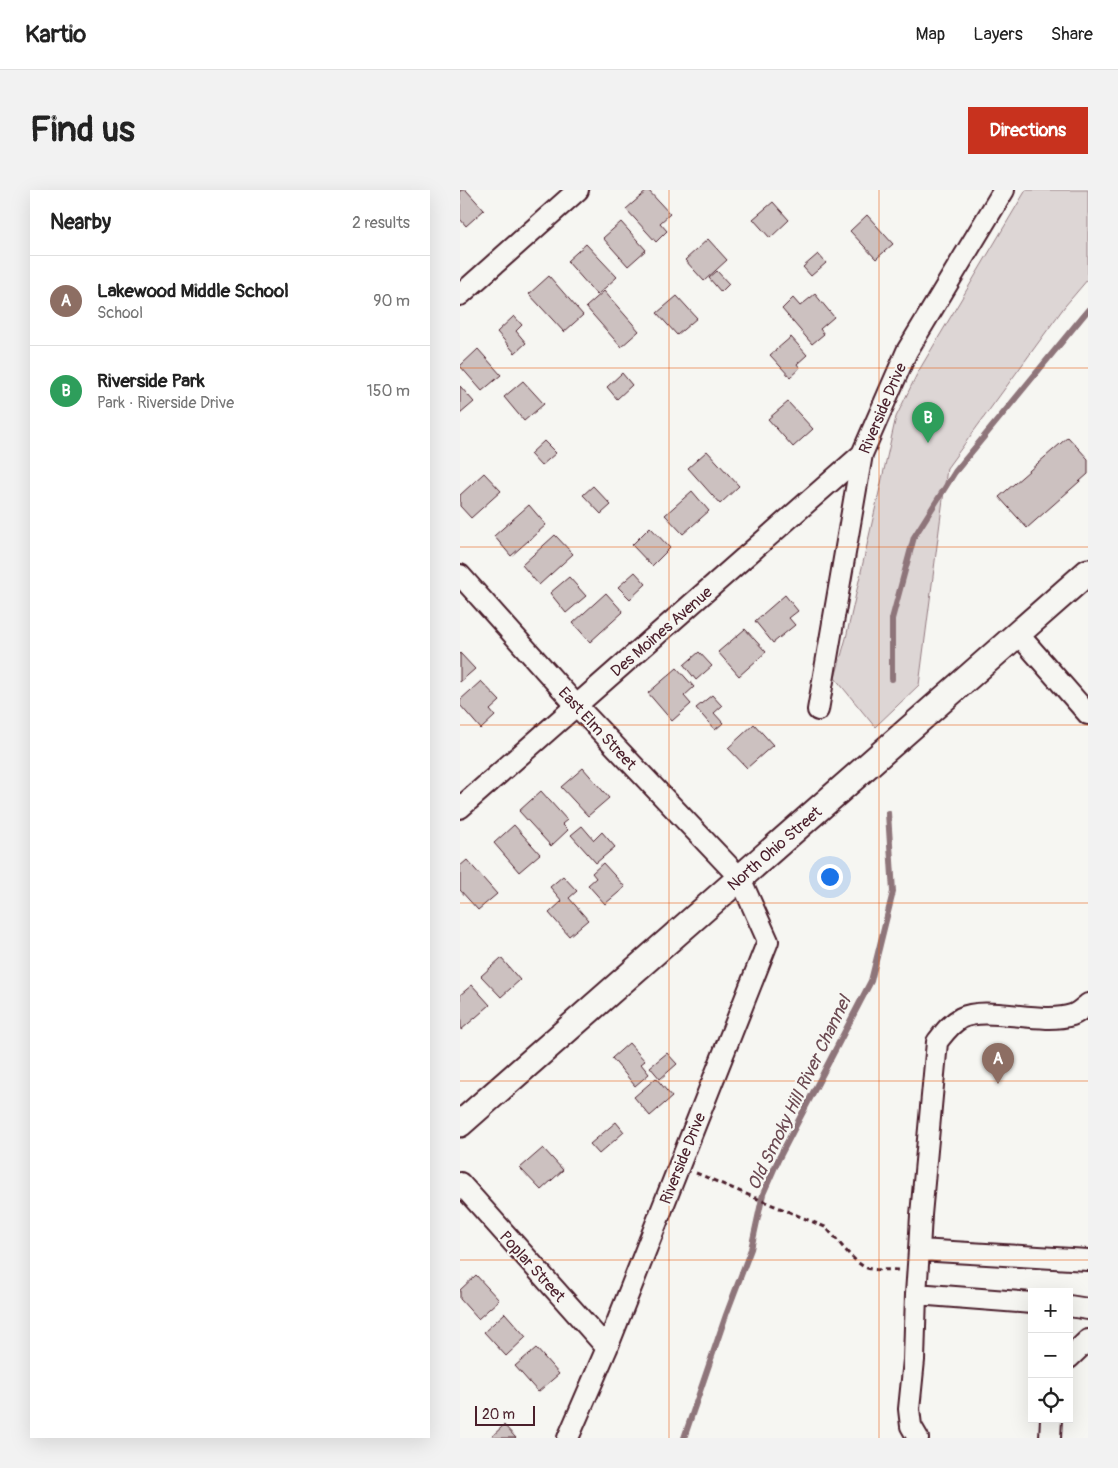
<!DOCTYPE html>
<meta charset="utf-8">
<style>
:root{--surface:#fff;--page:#f2f2f2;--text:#222;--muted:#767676;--line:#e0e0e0;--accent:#c8321e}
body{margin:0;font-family:Pangolin,sans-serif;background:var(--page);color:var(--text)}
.controls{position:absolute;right:15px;bottom:15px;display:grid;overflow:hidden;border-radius:0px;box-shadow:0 5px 20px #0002}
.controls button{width:45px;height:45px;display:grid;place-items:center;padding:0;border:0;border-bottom:1px solid var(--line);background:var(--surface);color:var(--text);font:25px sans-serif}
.scale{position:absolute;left:15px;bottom:12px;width:60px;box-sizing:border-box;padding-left:5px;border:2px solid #4a1f2b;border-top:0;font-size:14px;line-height:18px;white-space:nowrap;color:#4a1f2b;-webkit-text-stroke:4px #f6f6f2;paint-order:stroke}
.you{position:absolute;left:369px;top:686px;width:18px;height:18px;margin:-12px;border:4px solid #fff;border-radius:50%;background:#1a73e8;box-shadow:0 0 0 8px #1a73e833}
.badge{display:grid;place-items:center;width:32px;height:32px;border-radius:50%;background:var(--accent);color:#fff;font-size:16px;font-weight:700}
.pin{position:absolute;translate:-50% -41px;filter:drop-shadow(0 1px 2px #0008)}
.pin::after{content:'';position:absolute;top:26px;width:18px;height:15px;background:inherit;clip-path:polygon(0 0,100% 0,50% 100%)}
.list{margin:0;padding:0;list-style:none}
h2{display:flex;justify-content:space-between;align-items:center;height:65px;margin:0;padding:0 20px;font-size:21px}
h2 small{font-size:16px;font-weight:400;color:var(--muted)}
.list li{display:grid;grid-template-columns:32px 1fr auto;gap:15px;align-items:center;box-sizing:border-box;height:90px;padding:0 20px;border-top:1px solid var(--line)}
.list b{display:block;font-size:19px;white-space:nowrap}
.list p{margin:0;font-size:16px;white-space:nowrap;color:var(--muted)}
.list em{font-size:16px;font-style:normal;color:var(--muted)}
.icon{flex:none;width:28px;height:28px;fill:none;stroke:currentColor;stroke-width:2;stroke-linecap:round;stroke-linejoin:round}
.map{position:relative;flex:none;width:628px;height:1248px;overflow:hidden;border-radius:0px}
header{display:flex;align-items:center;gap:30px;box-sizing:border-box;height:70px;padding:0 25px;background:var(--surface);border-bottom:1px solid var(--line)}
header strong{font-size:24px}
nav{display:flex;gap:28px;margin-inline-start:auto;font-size:18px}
.intro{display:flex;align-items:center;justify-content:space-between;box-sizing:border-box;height:120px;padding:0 30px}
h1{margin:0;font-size:35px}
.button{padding:12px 22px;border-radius:0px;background:var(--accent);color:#fff;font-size:18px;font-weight:700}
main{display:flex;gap:30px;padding:0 30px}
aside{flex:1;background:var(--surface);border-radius:0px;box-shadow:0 5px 20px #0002}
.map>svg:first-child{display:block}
.green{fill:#ddd6d5;stroke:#947a80}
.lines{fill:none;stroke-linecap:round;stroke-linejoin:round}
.stream{stroke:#8e747a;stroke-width:6}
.building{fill:#ccc1c0;stroke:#4a1f2b}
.minor-casing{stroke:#4a1f2b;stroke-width:24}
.major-casing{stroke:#4a1f2b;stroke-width:29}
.path{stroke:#4a1f2b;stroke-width:3;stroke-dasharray:5 4;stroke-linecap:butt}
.minor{stroke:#f6f6f2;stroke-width:20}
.major{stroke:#f6f6f2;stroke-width:25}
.grid{fill:none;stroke:#e8590c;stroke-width:1;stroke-opacity:0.55}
.labels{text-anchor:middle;stroke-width:4.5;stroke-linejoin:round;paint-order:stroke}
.street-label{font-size:16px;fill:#4a1f2b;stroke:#f6f6f2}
.water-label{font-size:18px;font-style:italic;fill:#6c4a52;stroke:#f6f6f2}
</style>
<header>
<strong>Kartio</strong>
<nav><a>Map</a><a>Layers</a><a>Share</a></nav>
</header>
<div class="intro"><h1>Find us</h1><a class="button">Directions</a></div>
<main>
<aside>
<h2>Nearby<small>2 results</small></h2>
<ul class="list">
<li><span class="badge" style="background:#8d6e63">A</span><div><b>Lakewood Middle School</b><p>School</p></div><em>90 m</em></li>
<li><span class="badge" style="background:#2e9e5b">B</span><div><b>Riverside Park</b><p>Park · Riverside Drive</p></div><em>150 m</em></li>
</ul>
</aside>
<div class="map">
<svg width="628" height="1248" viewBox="0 0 628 1248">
<rect width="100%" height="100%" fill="#f6f6f2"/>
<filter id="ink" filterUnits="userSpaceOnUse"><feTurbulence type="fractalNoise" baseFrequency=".02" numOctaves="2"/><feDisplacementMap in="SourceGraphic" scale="10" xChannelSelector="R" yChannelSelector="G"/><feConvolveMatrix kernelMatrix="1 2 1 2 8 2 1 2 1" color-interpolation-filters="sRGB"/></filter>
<g filter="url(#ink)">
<path class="green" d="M 566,0 L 628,0 L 628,89 L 605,116 L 487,278 L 459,495 L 415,537 L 375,488 L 386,448 L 436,227 L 458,182 Z"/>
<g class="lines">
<path class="stream" d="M 432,489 L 432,429 L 454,347 L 495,282 L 628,120
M 224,1248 L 266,1125 L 291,1059 L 303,1004 L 318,970 L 411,791 L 433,702 L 428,623"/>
</g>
<path class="building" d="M 0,0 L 6,0 L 24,20 L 6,36 L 0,29 Z
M 188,0 L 210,24 L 200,33 L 207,41 L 196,52 L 166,19 Z
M 313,12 L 329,30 L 310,48 L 293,29 Z
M 407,25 L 433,54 L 416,69 L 390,41 Z
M 161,32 L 186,60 L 168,76 L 143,48 Z
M 248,49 L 267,70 L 244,91 L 225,70 Z
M 126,54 L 157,87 L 137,105 L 107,71 Z
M 358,64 L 366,73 L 351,86 L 343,77 Z
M 257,81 L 269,94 L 261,102 L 249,88 Z
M 89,86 L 123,125 L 104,142 L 69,104 Z
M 144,101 L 179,141 L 161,157 L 126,117 Z
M 355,104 L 374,127 L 360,139 L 364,144 L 352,154 L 322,119 L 333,108 L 340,116 Z
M 217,106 L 237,128 L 217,145 L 197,123 Z
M 54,126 L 62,135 L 56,141 L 66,153 L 55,163 L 37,142 Z
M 331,147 L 347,165 L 337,174 L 340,178 L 330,187 L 310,165 Z
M 18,159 L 41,185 L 22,201 L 0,176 Z
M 162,183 L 172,195 L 157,209 L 147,197 Z
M 63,191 L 84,214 L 64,231 L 44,207 Z
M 0,196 L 14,212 L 0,224 Z
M 328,212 L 353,239 L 333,257 L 308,229 Z
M 608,247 L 628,269 L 628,284 L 567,338 L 539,307 Z
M 84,251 L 96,263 L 81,276 L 70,264 Z
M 247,261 L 279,296 L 260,314 L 228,278 Z
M 24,283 L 41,301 L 11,328 L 0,316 L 0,305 Z
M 133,296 L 151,315 L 141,324 L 123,305 Z
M 232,301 L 249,321 L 223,344 L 205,325 Z
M 69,315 L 86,335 L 51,366 L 34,346 Z
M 190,337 L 210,358 L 192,376 L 172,355 Z
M 95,345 L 113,364 L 79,395 L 62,375 Z
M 175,382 L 186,394 L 170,409 L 158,397 Z
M 109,387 L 126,406 L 106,423 L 90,403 Z
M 146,403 L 163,422 L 130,452 L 113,433 Z
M 325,405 L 338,421 L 329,428 L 335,435 L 313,453 L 295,431 Z
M 285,439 L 306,462 L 279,486 L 258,462 Z
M 239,462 L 252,476 L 236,490 L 224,475 Z
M 0,463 L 15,479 L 0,492 Z
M 217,478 L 234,497 L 224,506 L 231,514 L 212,531 L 188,503 Z
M 21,491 L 40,511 L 30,520 L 35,526 L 21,539 L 0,515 L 0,510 Z
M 252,505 L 262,516 L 254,523 L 263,533 L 255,540 L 236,518 Z
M 294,534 L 313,555 L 287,578 L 268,558 Z
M 123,578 L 149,608 L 128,626 L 101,597 Z
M 81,601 L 107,630 L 102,634 L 108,640 L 91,656 L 59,621 Z
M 54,635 L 80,664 L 59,682 L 34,653 Z
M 122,636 L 134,650 L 142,642 L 155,657 L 136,673 L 111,645 Z
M 7,670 L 37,704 L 18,720 L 0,700 L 0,676 Z
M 143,673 L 165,697 L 145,714 L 128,695 L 136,688 L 132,683 Z
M 103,686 L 117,701 L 109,708 L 128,730 L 109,746 L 89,723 L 102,711 L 90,697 Z
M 41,768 L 60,790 L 41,807 L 21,786 Z
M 12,795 L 30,815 L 1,840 L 0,805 Z
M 169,853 L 185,871 L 181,874 L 189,884 L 175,896 L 152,868 Z
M 207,863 L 217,874 L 200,889 L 190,877 Z
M 196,888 L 212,907 L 190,926 L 174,907 Z
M 156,932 L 164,942 L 139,964 L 130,954 Z
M 83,958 L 103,980 L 81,1000 L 60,978 Z
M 16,1085 L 39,1110 L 18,1129 L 0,1109 L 0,1100 Z
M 45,1123 L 66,1147 L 46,1166 L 24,1142 Z
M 76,1158 L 99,1184 L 78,1202 L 55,1176 Z
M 44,1235 L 56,1248 L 30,1248 Z"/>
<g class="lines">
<defs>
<path id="minor" d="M 0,105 L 118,0
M 0,385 L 116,515 L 280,688 L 308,751 L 147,1158 L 108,1248
M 558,444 L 628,524
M 358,520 L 402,264 L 447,161 L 544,0
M 0,618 L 402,264
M 628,814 C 623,818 618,823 612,825 C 581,835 526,815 501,828 C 490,834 484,843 477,852 L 461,1025 L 459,1060 L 628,1070
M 0,993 L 147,1158
M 456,1104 L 459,1060
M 609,1116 L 628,1119
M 609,1168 L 628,1150
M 458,1248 L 451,1236 L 449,1219 L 454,1170 L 456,1104 L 572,1113
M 590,1248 L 591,1229"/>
<path id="major" d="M 0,934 L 628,382"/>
</defs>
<use href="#minor" class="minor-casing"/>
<use href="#major" class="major-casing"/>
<path class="path" d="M 236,983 L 365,1037 C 377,1048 393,1073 407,1078 C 415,1081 429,1079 439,1080"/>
<use href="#minor" class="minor"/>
<use href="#major" class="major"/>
</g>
</g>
<path class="grid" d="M 209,0 L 209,1248M 419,0 L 419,1248M 0,178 L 628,178M 0,357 L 628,357M 0,535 L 628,535M 0,713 L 628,713M 0,891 L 628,891M 0,1070 L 628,1070"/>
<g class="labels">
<g class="street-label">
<text transform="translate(422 218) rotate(-67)" y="6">Riverside Drive</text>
<text transform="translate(201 441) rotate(-41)" y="6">Des Moines Avenue</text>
<text transform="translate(138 538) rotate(47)" y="6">East Elm Street</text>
<text transform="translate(314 658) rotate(-41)" y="6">North Ohio Street</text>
<text transform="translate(222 968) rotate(-68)" y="6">Riverside Drive</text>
<text transform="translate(73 1076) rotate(48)" y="6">Poplar Street</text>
</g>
<g class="water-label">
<text transform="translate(339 903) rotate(-64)" y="6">Old Smoky Hill River Channel</text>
</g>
</g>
</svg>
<div class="controls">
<button>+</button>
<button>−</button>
<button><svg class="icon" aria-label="locate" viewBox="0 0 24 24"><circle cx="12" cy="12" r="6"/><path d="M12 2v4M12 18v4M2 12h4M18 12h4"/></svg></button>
</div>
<div class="scale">20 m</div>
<div class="you"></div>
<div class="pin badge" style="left:538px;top:894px;background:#8d6e63">A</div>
<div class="pin badge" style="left:468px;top:253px;background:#2e9e5b">B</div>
</div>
</main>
